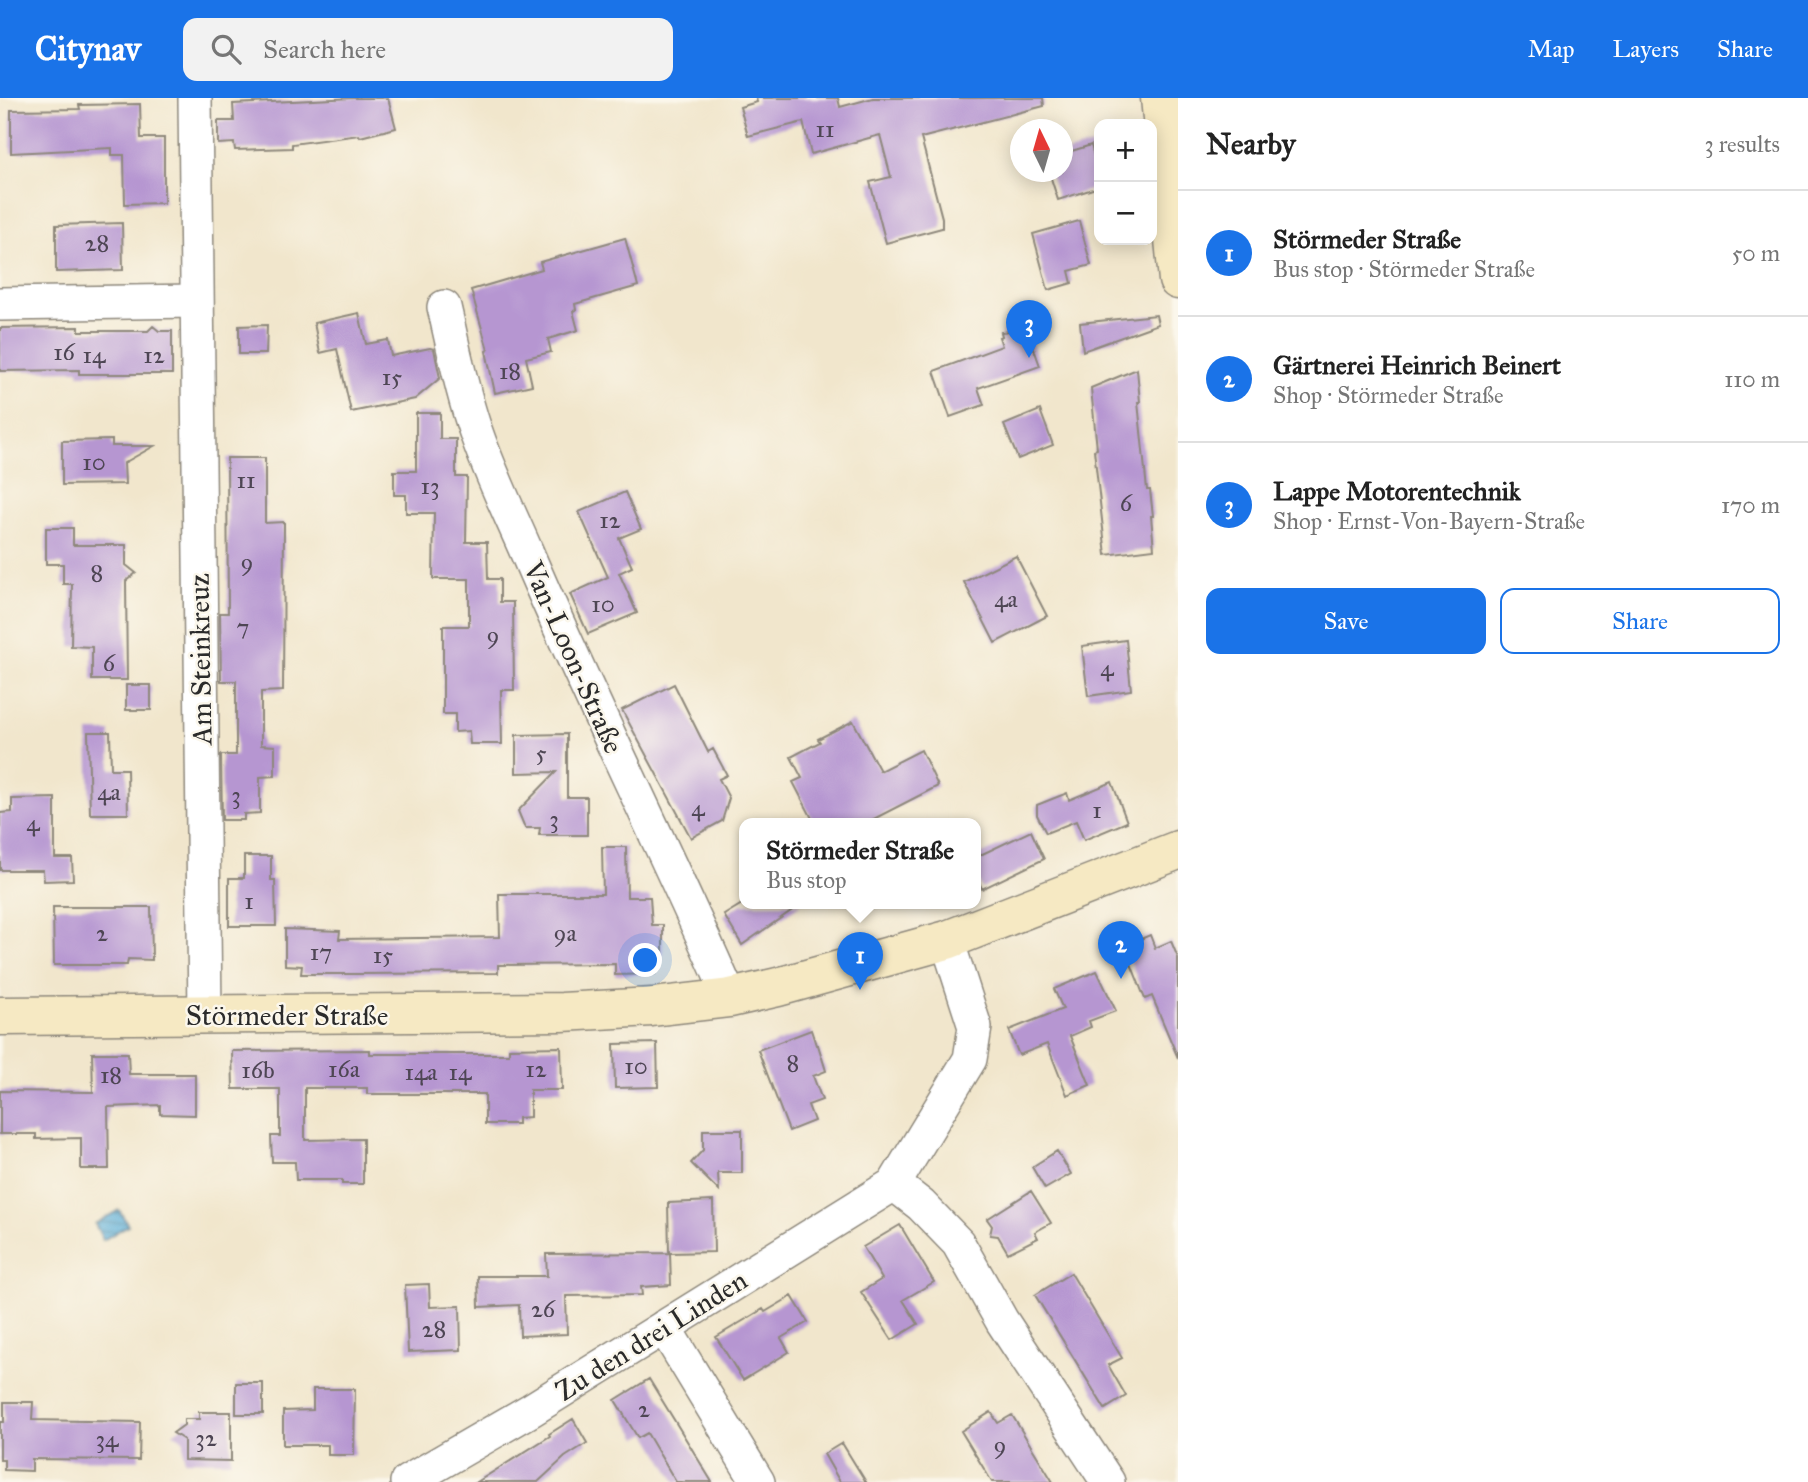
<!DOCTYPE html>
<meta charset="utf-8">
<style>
:root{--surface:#fff;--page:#f2f2f2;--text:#222;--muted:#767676;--line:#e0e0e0;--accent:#1a73e8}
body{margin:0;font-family:"IM FELL Great Primer",serif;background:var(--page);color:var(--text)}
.controls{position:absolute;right:21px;top:21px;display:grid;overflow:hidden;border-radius:14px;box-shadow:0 4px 18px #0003}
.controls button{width:63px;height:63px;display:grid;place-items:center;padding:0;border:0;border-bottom:2px solid var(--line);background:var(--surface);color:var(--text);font:35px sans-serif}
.compass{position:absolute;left:1010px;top:21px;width:63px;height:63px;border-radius:50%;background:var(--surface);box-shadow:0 4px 18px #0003;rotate:355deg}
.you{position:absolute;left:646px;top:863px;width:24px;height:24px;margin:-18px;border:5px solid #fff;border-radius:50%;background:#1a73e8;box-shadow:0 0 0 10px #1a73e833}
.badge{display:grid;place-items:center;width:46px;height:46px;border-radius:50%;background:var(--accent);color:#fff;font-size:23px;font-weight:700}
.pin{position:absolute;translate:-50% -58px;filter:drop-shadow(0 2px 4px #0008)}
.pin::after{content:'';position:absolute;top:37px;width:24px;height:21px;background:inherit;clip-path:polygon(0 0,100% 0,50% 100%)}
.popup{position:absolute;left:739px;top:720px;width:242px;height:91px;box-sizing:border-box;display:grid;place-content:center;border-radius:14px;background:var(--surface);filter:drop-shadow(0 2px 5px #0005);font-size:23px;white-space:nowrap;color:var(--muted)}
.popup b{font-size:26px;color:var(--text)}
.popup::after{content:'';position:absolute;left:50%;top:100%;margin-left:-14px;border:14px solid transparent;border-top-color:var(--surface)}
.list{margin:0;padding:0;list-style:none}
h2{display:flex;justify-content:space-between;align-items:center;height:91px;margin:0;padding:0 28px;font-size:30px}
h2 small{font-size:23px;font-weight:400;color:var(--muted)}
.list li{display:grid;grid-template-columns:46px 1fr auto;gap:21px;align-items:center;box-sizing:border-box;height:126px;padding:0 28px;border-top:2px solid var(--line)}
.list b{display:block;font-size:26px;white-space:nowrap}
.list p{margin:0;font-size:23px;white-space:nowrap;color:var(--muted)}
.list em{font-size:23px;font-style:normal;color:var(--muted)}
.actions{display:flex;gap:14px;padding:21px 28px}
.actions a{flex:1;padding:16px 0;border:2px solid var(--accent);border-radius:14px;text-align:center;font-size:24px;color:var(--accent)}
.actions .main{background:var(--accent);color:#fff}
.icon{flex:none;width:38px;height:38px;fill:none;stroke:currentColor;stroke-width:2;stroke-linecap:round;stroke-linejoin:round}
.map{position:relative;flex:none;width:1178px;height:1384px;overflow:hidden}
header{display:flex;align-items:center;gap:42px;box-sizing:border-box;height:98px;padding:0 35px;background:var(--accent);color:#fff}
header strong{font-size:33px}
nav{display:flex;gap:38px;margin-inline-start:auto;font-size:24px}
.search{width:490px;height:63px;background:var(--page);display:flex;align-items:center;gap:18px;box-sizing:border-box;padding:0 24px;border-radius:14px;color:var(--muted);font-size:26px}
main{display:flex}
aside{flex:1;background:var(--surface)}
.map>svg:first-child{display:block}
.water{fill:url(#water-rules);stroke:#446d82;stroke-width:2}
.building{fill:#b696d1}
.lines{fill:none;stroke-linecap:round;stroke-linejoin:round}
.street-casing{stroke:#8e887c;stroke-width:36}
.secondary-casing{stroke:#8e887c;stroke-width:41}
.street{stroke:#fff;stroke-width:33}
.secondary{stroke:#f6e9c3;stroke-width:38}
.labels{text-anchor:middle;stroke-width:5;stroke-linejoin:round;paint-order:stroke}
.number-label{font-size:24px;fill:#4e4654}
.street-label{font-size:28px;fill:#2b2b2b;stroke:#fbf7ec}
</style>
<header>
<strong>Citynav</strong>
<div class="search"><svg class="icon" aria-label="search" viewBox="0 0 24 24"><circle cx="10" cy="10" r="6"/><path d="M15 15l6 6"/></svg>Search here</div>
<nav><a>Map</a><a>Layers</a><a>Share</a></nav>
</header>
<main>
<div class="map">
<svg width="1178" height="1384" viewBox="0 0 1178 1384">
<defs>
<pattern id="water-rules" width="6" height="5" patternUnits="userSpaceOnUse" patternTransform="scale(1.75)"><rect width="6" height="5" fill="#5dafd8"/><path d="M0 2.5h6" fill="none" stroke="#4d8faf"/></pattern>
</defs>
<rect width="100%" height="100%" fill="#fbf7ec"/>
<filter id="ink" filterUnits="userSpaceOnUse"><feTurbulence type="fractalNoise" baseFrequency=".0143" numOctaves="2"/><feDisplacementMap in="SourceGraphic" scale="14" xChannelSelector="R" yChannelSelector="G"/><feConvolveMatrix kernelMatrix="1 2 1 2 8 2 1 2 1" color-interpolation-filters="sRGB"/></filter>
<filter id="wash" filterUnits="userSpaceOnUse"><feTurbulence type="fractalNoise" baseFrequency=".00686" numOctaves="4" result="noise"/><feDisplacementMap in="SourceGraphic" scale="28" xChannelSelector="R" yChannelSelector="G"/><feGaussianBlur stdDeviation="1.57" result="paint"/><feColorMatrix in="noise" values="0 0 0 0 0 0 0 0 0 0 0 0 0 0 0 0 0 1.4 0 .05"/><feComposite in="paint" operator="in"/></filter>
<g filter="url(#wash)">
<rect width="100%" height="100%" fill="#f1e6cc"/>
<path class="water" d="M 119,1112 L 128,1127 L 103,1142 L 95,1126 Z"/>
<g id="blocks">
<path class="building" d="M 354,0 L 388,0 L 396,30 L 360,39 L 359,37 L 292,46 L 292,50 L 235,52 L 234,45 L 218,46 L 218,23 L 234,23 L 233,6 Z
M 756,0 L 838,0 L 840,9 L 873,0 L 1043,0 L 1044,8 L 921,40 L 942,120 L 942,130 L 886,145 L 870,84 L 891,79 L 880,37 L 811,56 L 803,24 L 748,38 L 740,9 L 757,4 Z
M 140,6 L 141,40 L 164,40 L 164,105 L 125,106 L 124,57 L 112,57 L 112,50 L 11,55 L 11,12 L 80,11 L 79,7 Z
M 1091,47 L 1094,58 L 1099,56 L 1099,89 L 1058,102 L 1049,74 L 1062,74 L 1062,56 Z
M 1079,123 L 1091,167 L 1069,173 L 1072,185 L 1048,192 L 1033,136 Z
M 122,125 L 123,172 L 56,174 L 56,127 Z
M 625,140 L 638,188 L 575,206 L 576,212 L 573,213 L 578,232 L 548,241 L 551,254 L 526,260 L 532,287 L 495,295 L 486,253 L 488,252 L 471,192 L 542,171 L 540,164 Z
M 359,215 L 366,246 L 388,242 L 391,258 L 430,250 L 434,251 L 440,280 L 415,301 L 351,314 L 337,251 L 320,255 L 314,225 Z
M 1156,217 L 1158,226 L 1083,253 L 1080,225 Z
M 267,227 L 266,256 L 239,256 L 239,228 Z
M 153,228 L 159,233 L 172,233 L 172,276 L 79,276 L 79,272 L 0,273 L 0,230 L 79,229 L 79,233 L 148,233 Z
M 1027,231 L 1040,268 L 978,290 L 984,307 L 950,319 L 934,273 L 1002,248 L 999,239 L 1002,238 L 1001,234 Z
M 1137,271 L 1140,304 L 1138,304 L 1147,392 L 1150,392 L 1153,418 L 1151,418 L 1154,451 L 1106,457 L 1094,352 L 1097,351 L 1091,290 Z
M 1040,312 L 1053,347 L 1018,361 L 1004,327 Z
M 416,315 L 440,315 L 440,341 L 456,341 L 456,379 L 467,379 L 466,444 L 487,444 L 488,481 L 500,481 L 500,504 L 513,504 L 514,592 L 501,592 L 502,646 L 470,646 L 469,633 L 455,634 L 455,616 L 443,616 L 443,528 L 469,528 L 469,481 L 433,481 L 434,415 L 406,415 L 406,397 L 394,397 L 394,373 L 416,373 Z
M 112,342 L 112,348 L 154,348 L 124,365 L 125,386 L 62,387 L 62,343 Z
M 227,360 L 265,360 L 265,425 L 284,424 L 283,593 L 261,594 L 261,647 L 275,648 L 275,678 L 260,679 L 260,715 L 244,716 L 244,722 L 222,722 L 221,657 L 236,657 L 236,583 L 221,583 L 220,515 L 228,515 Z
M 625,394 L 641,431 L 619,440 L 632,469 L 619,475 L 637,515 L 588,536 L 570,496 L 608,479 L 579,414 Z
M 46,430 L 73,430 L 73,447 L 126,447 L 126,467 L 136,475 L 126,483 L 127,582 L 92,582 L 92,549 L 71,548 L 72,486 L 63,486 L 63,466 L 46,466 Z
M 1016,458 L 1047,518 L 995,545 L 964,484 Z
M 1126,542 L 1131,592 L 1088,598 L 1082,548 Z
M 674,586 L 708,654 L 713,651 L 727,677 L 719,681 L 729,700 L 722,723 L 691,740 L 622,612 Z
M 126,587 L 151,587 L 151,612 L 126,612 Z
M 853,623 L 880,673 L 921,652 L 938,688 L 864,726 L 815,726 L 793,684 L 802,680 L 791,659 L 820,644 L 818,641 Z
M 88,634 L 110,634 L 111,671 L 127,671 L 128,716 L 90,716 Z
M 567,636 L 567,699 L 587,699 L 587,737 L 539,737 L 540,730 L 525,730 L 518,713 L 556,674 L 516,675 L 516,637 Z
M 1112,684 L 1127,724 L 1084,742 L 1076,723 L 1046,735 L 1037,717 L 1037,707 L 1067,695 L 1069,702 Z
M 55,700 L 55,760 L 72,760 L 73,782 L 44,783 L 43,772 L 0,772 L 0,715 L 12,714 L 12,701 Z
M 1031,733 L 1044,761 L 982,791 L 976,777 L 976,759 Z
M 602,749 L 626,749 L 627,799 L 650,799 L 652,827 L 663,827 L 663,858 L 655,859 L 655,876 L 615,877 L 615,866 L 498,867 L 498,875 L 357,876 L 301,876 L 302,868 L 285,867 L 285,831 L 340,833 L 339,841 L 500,839 L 499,796 L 603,796 Z
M 244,758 L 271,758 L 271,782 L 275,782 L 276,828 L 229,828 L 229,780 L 244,780 Z
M 742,806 L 801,806 L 742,847 L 724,817 Z
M 53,809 L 151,809 L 152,862 L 128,861 L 127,867 L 54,867 Z
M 1150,837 L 1155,850 L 1171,843 L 1178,860 L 1178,960 L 1152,898 L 1145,901 L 1124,848 Z
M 1097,873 L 1116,913 L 1089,923 L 1091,929 L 1070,938 L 1090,987 L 1067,997 L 1047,946 L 1019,957 L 1009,932 L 1063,911 L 1054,891 Z
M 811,932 L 816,947 L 818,947 L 826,973 L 813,978 L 822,1002 L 808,1007 L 814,1023 L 789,1033 L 758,952 Z
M 657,945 L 658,989 L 615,990 L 614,946 Z
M 561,949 L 562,992 L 530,992 L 530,1019 L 518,1020 L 518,1026 L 485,1026 L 485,996 L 367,996 L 367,990 L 305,990 L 305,1042 L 363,1041 L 363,1086 L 342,1086 L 342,1082 L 296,1082 L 295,1064 L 272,1064 L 271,1038 L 280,1038 L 280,991 L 233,991 L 232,953 L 370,952 L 370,956 L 509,956 L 509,950 Z
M 92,955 L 128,955 L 129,976 L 195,976 L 195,1017 L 160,1016 L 160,1007 L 108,1009 L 109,1071 L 81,1071 L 81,1040 L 36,1041 L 36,1036 L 0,1036 L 0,993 L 93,994 Z
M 703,1032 L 742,1032 L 742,1075 L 718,1075 L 719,1093 L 691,1065 L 703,1052 Z
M 1057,1053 L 1071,1076 L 1045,1091 L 1032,1069 Z
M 1031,1093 L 1051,1125 L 1035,1134 L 1038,1140 L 1008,1155 L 998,1138 L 990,1137 L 992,1128 L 987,1121 Z
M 713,1103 L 714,1154 L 670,1155 L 671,1187 L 641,1189 L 642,1197 L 566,1198 L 567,1236 L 520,1238 L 519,1207 L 479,1209 L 478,1178 L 547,1178 L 546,1156 L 669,1155 L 668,1105 Z
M 900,1127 L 934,1184 L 903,1202 L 918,1226 L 892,1242 L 861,1194 L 882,1181 L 863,1149 Z
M 1071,1175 L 1122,1260 L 1108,1267 L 1126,1298 L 1105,1311 L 1035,1197 Z
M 429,1186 L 430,1209 L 460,1208 L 461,1252 L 408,1254 L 405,1187 Z
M 792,1198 L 808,1224 L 781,1240 L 789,1254 L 743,1282 L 716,1239 L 763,1211 L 765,1214 Z
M 649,1281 L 676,1325 L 712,1384 L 676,1384 L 647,1335 L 638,1340 L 615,1302 Z
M 236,1285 L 263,1285 L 263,1316 L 236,1316 Z
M 313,1291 L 355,1291 L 354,1357 L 328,1357 L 328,1347 L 283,1347 L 283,1313 L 313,1312 Z
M 4,1304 L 33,1304 L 32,1322 L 140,1324 L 139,1362 L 32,1361 L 32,1373 L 4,1372 L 4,1362 L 0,1362 L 0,1324 L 4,1324 Z
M 199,1314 L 231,1314 L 231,1363 L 184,1362 L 184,1342 L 173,1335 L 184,1327 L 184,1321 L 199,1321 Z
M 991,1314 L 998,1325 L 1012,1317 L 1053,1384 L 992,1384 L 961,1333 Z
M 573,1321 L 587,1345 L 565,1359 L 538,1384 L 477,1384 L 550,1338 L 549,1336 Z
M 842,1345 L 866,1384 L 840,1384 L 824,1356 Z"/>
</g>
</g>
<g filter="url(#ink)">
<use href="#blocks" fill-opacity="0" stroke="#8e887c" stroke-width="2"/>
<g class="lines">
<defs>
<path id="street" d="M 195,0 L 205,918
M 0,206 L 195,203
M 444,209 C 454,251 462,296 477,337 C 491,377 510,416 527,455 C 591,605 665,751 730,900
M 894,1086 L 921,1107 L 958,1145 L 1002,1223 L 1108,1384
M 664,1229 L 758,1384
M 407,1384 L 531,1312 L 894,1086 L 970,961 L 975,929 L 947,842"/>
<path id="secondary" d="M 1160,0 L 1178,182
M 0,918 L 562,914 L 652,909 L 730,900 L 778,889 L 947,842 L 1178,752"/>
</defs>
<use href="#street" class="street-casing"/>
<use href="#secondary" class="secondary-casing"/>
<use href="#street" class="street"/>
<use href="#secondary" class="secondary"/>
</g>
</g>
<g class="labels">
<g class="number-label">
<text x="825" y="39">11</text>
<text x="97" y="153">28</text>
<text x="64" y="262">16</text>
<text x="94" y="265">14</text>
<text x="154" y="265">12</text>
<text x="510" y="281">18</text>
<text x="392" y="287">15</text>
<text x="94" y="372">10</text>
<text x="246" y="390">11</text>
<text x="430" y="396">13</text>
<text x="1126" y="413">6</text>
<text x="610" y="430">12</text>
<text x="247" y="472">9</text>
<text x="97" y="483">8</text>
<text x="1006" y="509">4a</text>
<text x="603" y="514">10</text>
<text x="243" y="537">7</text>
<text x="493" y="545">9</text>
<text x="109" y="573">6</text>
<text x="1107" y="578">4</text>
<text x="541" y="663">5</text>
<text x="109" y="702">4a</text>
<text x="236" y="705">3</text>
<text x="698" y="718">4</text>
<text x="1097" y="720">1</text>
<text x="554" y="729">3</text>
<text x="33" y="733">4</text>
<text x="249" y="811">1</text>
<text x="102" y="843">2</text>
<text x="565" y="843">9a</text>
<text x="321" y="862">17</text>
<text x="383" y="865">15</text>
<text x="793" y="973">8</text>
<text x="636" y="976">10</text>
<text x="344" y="979">16a</text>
<text x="536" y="979">12</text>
<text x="258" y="980">16b</text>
<text x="421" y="982">14a</text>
<text x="460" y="982">14</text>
<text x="111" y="985">18</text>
<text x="543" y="1219">26</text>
<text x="434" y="1239">28</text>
<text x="644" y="1319">2</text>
<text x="206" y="1348">32</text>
<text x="107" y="1349">34</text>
<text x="1000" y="1355">9</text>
</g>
<g class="street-label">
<text transform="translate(574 559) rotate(66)" y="10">Van-Loon-Straße</text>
<text transform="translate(200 561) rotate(-91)" y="10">Am Steinkreuz</text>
<text x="287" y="927">Störmeder Straße</text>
<text transform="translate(651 1237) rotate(-32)" y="10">Zu den drei Linden</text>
</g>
</g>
</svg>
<div class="controls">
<button>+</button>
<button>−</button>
</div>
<svg class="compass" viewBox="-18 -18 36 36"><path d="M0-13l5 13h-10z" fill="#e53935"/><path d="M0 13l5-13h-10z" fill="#767676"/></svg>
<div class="you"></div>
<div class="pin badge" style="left:860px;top:892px">1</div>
<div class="popup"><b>Störmeder Straße</b>Bus stop</div>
<div class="pin badge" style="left:1121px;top:881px">2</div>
<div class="pin badge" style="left:1029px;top:260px">3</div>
</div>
<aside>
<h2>Nearby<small>3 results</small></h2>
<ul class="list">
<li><span class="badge">1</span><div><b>Störmeder Straße</b><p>Bus stop · Störmeder Straße</p></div><em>50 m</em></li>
<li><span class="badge">2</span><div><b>Gärtnerei Heinrich Beinert</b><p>Shop · Störmeder Straße</p></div><em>110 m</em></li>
<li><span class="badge">3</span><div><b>Lappe Motorentechnik</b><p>Shop · Ernst-Von-Bayern-Straße</p></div><em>170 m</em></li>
</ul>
<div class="actions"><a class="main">Save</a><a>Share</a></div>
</aside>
</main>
